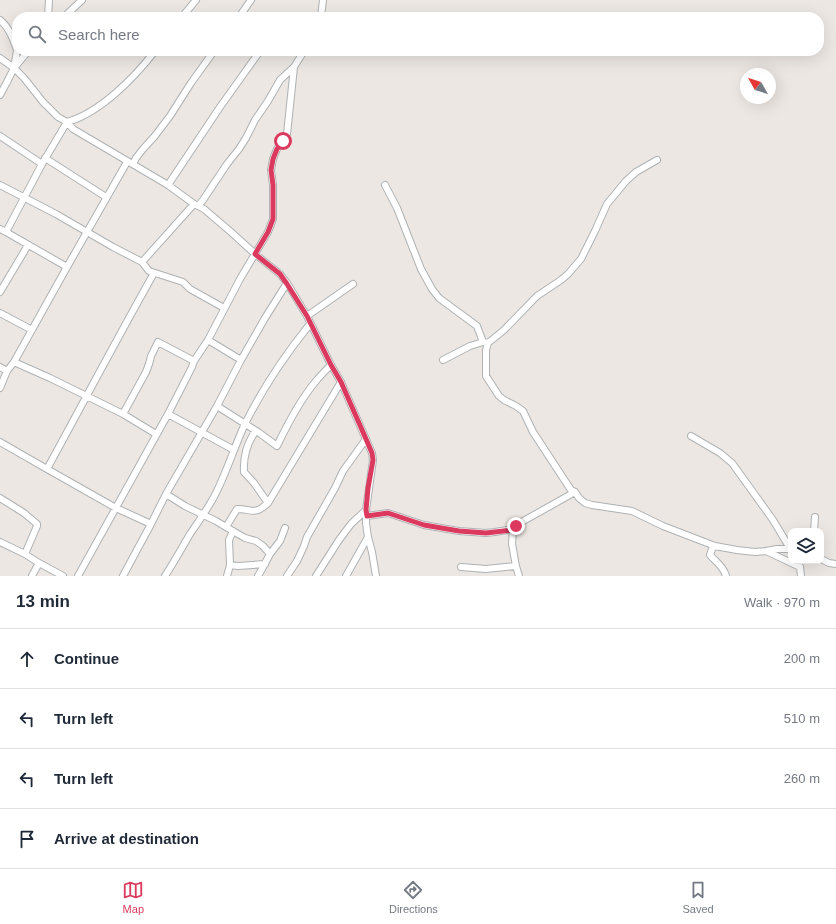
<!DOCTYPE html>
<meta charset="utf-8">
<style>
:root{--surface:#fff;--page:#f2f2f3;--text:#1f2937;--muted:#747a83;--line:#e0e1e3;--accent:#db3a5e}
body{margin:0;font-family:Helvetica,sans-serif;background:var(--page);color:var(--text)}
.controls{position:absolute;right:12px;bottom:12px;display:grid;overflow:hidden;border-radius:8px;box-shadow:0 4px 16px #0002}
.controls button{width:36px;height:36px;display:grid;place-items:center;padding:0;border:0;border-bottom:1px solid var(--line);background:var(--surface);color:var(--text);font:20px sans-serif}
.compass{position:absolute;left:740px;top:68px;width:36px;height:36px;border-radius:50%;background:var(--surface);box-shadow:0 4px 16px #0002;rotate:309deg}
.stop{position:absolute;width:12px;height:12px;margin:-9px;border:3px solid #db3a5e;border-radius:50%;background:#fff}
.stop.end{background:#db3a5e;border-color:#fff;box-shadow:0 1px 4px #0008}
.list{margin:0;padding:0;list-style:none}
h2{display:flex;justify-content:space-between;align-items:center;height:52px;margin:0;padding:0 16px;font-size:17px}
h2 small{font-size:13px;font-weight:400;color:var(--muted)}
.list li{display:grid;grid-template-columns:26px 1fr auto;gap:12px;align-items:center;box-sizing:border-box;height:60px;padding:0 16px;border-top:1px solid var(--line)}
.list b{display:block;font-size:15px;white-space:nowrap}
.list em{font-size:13px;font-style:normal;color:var(--muted)}
.icon{flex:none;width:22px;height:22px;fill:none;stroke:currentColor;stroke-width:2;stroke-linecap:round;stroke-linejoin:round}
.map{position:relative;flex:none;width:836px;height:576px;overflow:hidden}
.search{position:absolute;background:var(--surface);box-shadow:0 4px 16px #0002;left:12px;right:12px;top:12px;height:44px;display:flex;align-items:center;gap:10px;box-sizing:border-box;padding:0 14px;border-radius:16px;color:var(--muted);font-size:15px}
.sheet{height:292px;background:var(--surface)}
nav{display:flex;justify-content:space-around;align-items:center;box-sizing:border-box;height:56px;border-top:1px solid var(--line);background:var(--surface);font-size:11px;color:var(--muted)}
nav a{display:grid;justify-items:center;gap:2px}
nav .on{color:var(--accent)}
.map>svg:first-child{display:block}
.lines{fill:none;stroke-linecap:round;stroke-linejoin:round}
.minor-casing{stroke:#aeb2b4;stroke-width:8}
.minor{stroke:#fff;stroke-width:6}
.route{stroke:#db3a5e;stroke-width:5}
</style>
<div class="map">
<svg width="836" height="576" viewBox="0 0 836 576">
<rect width="100%" height="100%" fill="#ece7e2"/>
<g class="lines">
<defs>
<path id="minor" d="M 48,17 L 49,0
M 64,17 L 82,0
M 182,17 L 196,0
M 239,17 L 251,0
M 321,17 L 323,0
M 0,20 C 9,27 13,39 17,50
M 0,58 L 14,68 L 24,78 L 43,102 L 58,117 L 67,122 L 73,129 L 168,185 L 194,204 L 204,209 L 231,232 L 255,254 L 280,274 L 287,283 L 307,316 L 331,365 L 341,382 L 372,453 L 373,460 L 366,510 L 366,523 L 368,537 L 372,552 L 376,576
M 15,67 L 28,51
M 0,95 L 8,80 L 14,68 L 17,51
M 0,136 L 42,164 L 67,122 C 100,113 135,77 155,51
M 45,158 L 106,197
M 657,160 L 636,172 L 626,181 L 607,204 L 595,231 L 581,259 L 568,274 L 561,280 L 537,296 L 504,330 L 488,343 L 486,350 L 486,376 L 499,396 L 504,400 L 516,406 L 523,411 L 533,432 L 571,490 L 575,492 L 579,498 L 585,503 L 592,505 L 632,511 L 663,526 L 715,546 L 737,550 L 755,552 L 766,551 L 777,549 L 789,549 L 791,550
M 133,164 L 136,158 L 143,149 L 154,137 L 170,116 L 191,83 L 214,51
M 0,185 L 56,214 L 113,247 L 142,262 L 149,271 L 183,282 L 190,289 L 224,308
M 168,185 L 220,107 L 260,51
M 385,185 L 397,208 L 421,269 L 432,289 L 439,298 L 477,326 L 483,342 L 488,343
M 198,206 L 203,200 L 227,164 L 239,149 L 246,138 L 255,120 L 268,101 L 280,80 L 294,67
M 0,229 L 6,232 L 42,164
M 6,232 L 67,267
M 142,262 L 194,204
M 0,292 L 28,245
M 0,313 L 32,330
M 307,316 L 353,284
M 208,340 L 241,360
M 443,360 L 470,346 L 483,342
M 14,362 L 50,378 L 123,414 L 156,434
M 0,367 L 7,371 L 14,362 L 67,267 L 127,162
M 0,388 L 7,371
M 217,406 L 258,432 L 277,446 C 288,423 300,400 316,381 C 321,375 326,370 331,365
M 123,414 L 146,372 L 149,364 L 151,356 L 158,342 L 194,361
M 168,414 L 234,450
M 256,431 C 247,442 243,458 244,472 L 254,483 L 268,503
M 691,436 L 720,453 L 732,463 L 773,520 L 791,550
M 0,442 L 47,469
M 166,494 L 185,506 L 216,521 L 226,527
M 0,498 L 24,513 L 37,524 L 37,526 L 25,554
M 367,516 L 388,513 L 424,525 L 459,531 L 486,533 L 495,532 L 513,529
M 151,524 L 116,508 L 47,469 C 83,403 118,337 154,273
M 814,531 L 815,517
M 0,542 L 25,554 L 39,563 L 63,576
M 715,546 L 712,549 L 710,555 C 716,562 724,567 726,576
M 766,551 L 800,567
M 270,554 L 280,541 L 285,528
M 821,559 L 829,563 L 836,564
M 797,561 L 800,567 L 801,576
M 230,565 L 238,566 L 265,564
M 516,566 L 512,544 L 513,529 L 518,524 L 575,492
M 461,567 L 486,569 L 516,566 L 519,576
M 32,576 L 39,563
M 78,576 L 168,414 L 192,367 L 194,361 L 208,340 L 240,279 L 268,232 L 273,219 L 273,185 L 271,170 L 273,159 L 277,149 L 287,134 L 294,67 L 304,51
M 123,576 L 151,524 L 166,494 L 217,406 L 241,360 L 265,318 L 287,283
M 165,576 C 174,562 182,548 190,534 C 199,521 209,507 216,493 C 227,471 234,448 244,426 C 262,389 285,355 310,324
M 227,576 L 230,565 L 229,540 L 233,531
M 258,576 L 262,569 L 270,554 L 263,546 L 256,541 L 245,538 L 226,527 L 237,509 C 253,509 254,516 268,503 L 341,382
M 287,576 L 297,561 L 304,546 L 307,537 L 335,488 L 343,471 L 366,439
M 316,576 L 339,540 L 351,524 L 366,510
M 346,576 L 368,537"/>
</defs>
<use href="#minor" class="minor-casing"/>
<use href="#minor" class="minor"/>
</g>
<g class="lines">
<path class="route" d="M 283,141 L 277,149 L 273,159 L 271,170 L 273,185 L 273,219 L 268,232 L 255,254 L 280,274 L 287,284 L 307,316 L 331,365 L 341,382 L 366,439 L 372,453 L 373,460 L 368,488 L 366,510 L 367,516 L 388,513 L 424,525 L 459,531 L 486,533 L 513,530 L 516,526"/>
</g>
</svg>
<div class="controls">
<button><svg class="icon" aria-label="layers" viewBox="0 0 24 24"><path d="M12 4l9 5-9 5-9-5zM3 14l9 5 9-5"/></svg></button>
</div>
<svg class="compass" viewBox="-18 -18 36 36"><path d="M0-13l5 13h-10z" fill="#e53935"/><path d="M0 13l5-13h-10z" fill="#747a83"/></svg>
<div class="stop" style="left:283px;top:141px"></div>
<div class="stop end" style="left:516px;top:526px"></div>
<div class="search"><svg class="icon" aria-label="search" viewBox="0 0 24 24"><circle cx="10" cy="10" r="6"/><path d="M15 15l6 6"/></svg>Search here</div>
</div>
<section class="sheet">
<h2>13 min<small>Walk · 970 m</small></h2>
<ul class="list">
<li><svg class="icon" aria-label="ahead" viewBox="0 0 24 24"><path d="M12 20V5M6 11l6-6 6 6"/></svg><div><b>Continue</b></div><em>200 m</em></li>
<li><svg class="icon" aria-label="left" viewBox="0 0 24 24"><path d="M17 20v-9H6M10 6l-5 5 5 5"/></svg><div><b>Turn left</b></div><em>510 m</em></li>
<li><svg class="icon" aria-label="left" viewBox="0 0 24 24"><path d="M17 20v-9H6M10 6l-5 5 5 5"/></svg><div><b>Turn left</b></div><em>260 m</em></li>
<li><svg class="icon" aria-label="arrive" viewBox="0 0 24 24"><path d="M6 21V4h12l-3 4 3 4H6"/></svg><div><b>Arrive at destination</b></div></li>
</ul>
</section>
<nav>
<a class="on"><svg class="icon" aria-label="map" viewBox="0 0 24 24"><path d="M3 6l6-2 6 2 6-2v14l-6 2-6-2-6 2zM9 4v14M15 6v14"/></svg>Map</a>
<a><svg class="icon" aria-label="directions" viewBox="0 0 24 24"><path d="M12 3l9 9-9 9-9-9zM9 14v-3h6M13 9l2 2-2 2"/></svg>Directions</a>
<a><svg class="icon" aria-label="saved" viewBox="0 0 24 24"><path d="M7 4h10v16l-5-4-5 4z"/></svg>Saved</a>
</nav>
